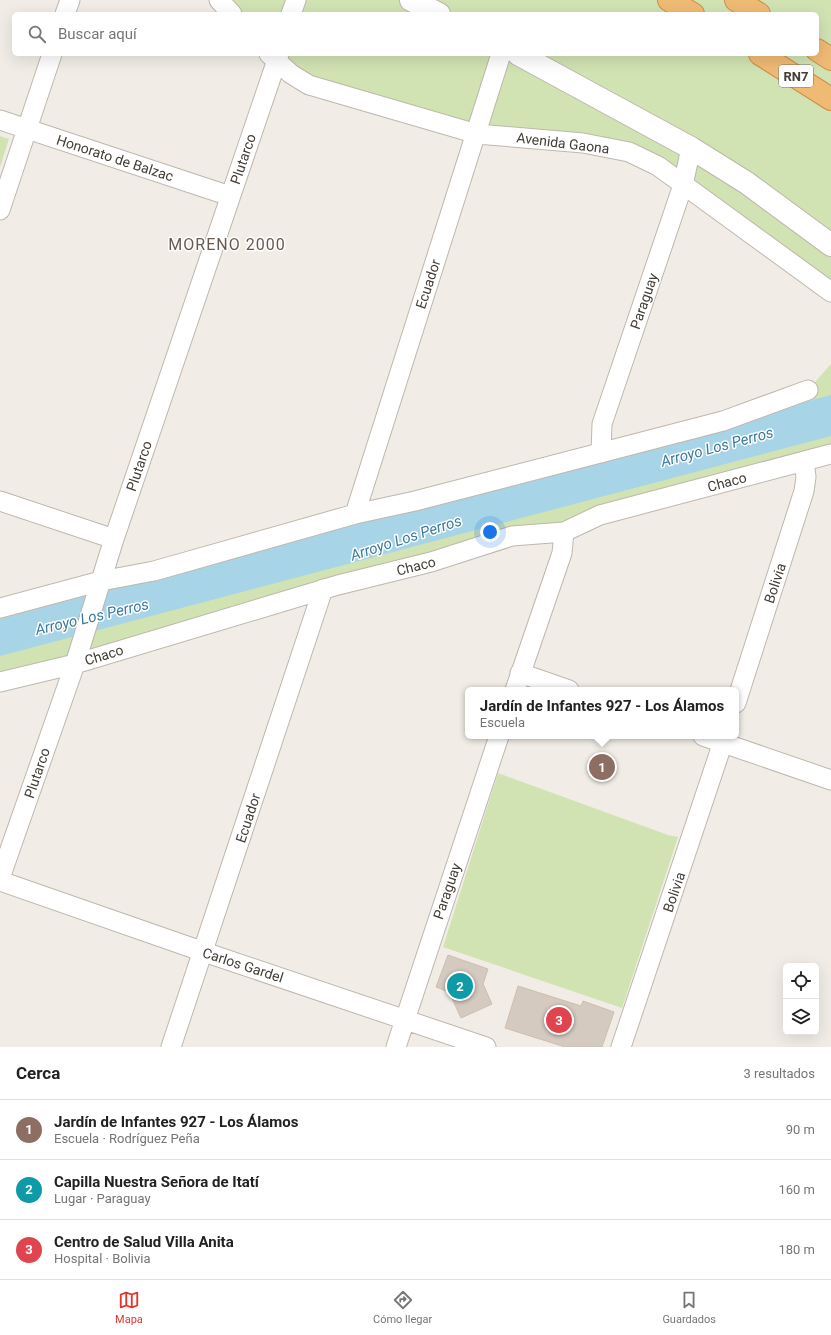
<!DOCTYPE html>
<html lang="es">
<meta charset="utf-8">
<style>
:root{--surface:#fff;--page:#f2f2f2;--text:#222;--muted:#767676;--line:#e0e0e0;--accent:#e4342b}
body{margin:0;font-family:Roboto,sans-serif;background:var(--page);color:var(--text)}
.controls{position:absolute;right:12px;bottom:12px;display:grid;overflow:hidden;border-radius:6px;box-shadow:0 4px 16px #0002}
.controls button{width:36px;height:36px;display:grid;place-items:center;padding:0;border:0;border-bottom:1px solid var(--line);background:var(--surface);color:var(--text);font:20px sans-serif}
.you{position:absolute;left:490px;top:532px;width:14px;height:14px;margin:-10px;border:3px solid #fff;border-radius:50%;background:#1a73e8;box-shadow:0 0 0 6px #1a73e833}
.badge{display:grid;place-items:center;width:26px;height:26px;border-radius:50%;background:var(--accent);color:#fff;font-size:13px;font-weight:700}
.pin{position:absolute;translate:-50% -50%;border:2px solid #fff;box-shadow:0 1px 4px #0006}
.popup{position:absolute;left:465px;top:687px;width:274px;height:52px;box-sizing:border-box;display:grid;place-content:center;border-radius:6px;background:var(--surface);filter:drop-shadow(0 1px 3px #0005);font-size:13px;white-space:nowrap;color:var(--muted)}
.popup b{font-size:15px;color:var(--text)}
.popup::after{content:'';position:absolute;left:50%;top:100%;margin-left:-8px;border:8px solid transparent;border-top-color:var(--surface)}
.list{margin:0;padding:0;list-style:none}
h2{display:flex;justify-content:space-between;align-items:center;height:52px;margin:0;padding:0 16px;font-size:17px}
h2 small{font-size:13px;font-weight:400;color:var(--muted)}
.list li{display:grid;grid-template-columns:26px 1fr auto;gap:12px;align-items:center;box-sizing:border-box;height:60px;padding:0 16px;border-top:1px solid var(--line)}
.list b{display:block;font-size:15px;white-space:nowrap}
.list p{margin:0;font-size:13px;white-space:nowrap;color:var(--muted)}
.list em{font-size:13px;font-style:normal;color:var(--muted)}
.icon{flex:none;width:22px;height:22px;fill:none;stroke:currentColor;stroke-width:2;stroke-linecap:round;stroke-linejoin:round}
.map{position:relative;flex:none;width:831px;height:1047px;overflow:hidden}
.search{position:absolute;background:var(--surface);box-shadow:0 4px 16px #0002;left:12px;right:12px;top:12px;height:44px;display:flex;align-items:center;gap:10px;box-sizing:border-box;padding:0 14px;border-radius:6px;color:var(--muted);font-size:15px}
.sheet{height:232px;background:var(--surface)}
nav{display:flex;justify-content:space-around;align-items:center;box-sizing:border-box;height:56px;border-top:1px solid var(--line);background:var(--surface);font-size:11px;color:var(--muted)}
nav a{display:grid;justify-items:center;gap:2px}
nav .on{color:var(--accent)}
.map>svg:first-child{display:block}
.green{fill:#d1e2b3}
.water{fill:#a8d4e8}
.building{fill:#d5cac0;stroke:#ccbfb1}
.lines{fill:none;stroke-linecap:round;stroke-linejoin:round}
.minor-casing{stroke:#bfb7ad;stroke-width:21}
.tertiary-casing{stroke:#bfb7ad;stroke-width:24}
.motorway-casing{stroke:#cd8d45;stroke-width:24}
.minor{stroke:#fff;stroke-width:19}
.tertiary{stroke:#fff;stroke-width:22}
.motorway{stroke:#efba74;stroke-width:22}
.labels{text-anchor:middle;stroke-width:3;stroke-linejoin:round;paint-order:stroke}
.shield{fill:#fff;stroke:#7b7772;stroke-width:1}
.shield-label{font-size:13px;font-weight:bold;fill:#433d36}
.street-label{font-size:14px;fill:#433d36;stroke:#fff}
.water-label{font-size:15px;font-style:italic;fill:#397c9d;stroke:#fff}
.quarter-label{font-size:16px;letter-spacing:1px;fill:#655a4f;stroke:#fff}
</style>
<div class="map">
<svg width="831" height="1047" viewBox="0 0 831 1047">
<rect width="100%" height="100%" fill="#f1ede6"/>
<path class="green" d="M 219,0 L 831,0 L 831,292 L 629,152 L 477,134 L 336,94 L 269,54 L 817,54 L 817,14 L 232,14 Z
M 0,136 L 9,139 L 0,167 Z
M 831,364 L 831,454 L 0,682 L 0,608 L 808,390 Z
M 498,773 L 668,835 L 678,837 L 622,1008 L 443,947 Z"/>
<path class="water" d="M 831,395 L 831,436 L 0,656 L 0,619 Z"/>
<path class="building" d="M 448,955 L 488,969 L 483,984 L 492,1004 L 461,1018 L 449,992 L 436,987 Z
M 518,986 L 581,1006 L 583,1001 L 614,1012 L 602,1047 L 565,1047 L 505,1028 Z"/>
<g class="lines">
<defs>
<path id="minor" d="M 219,0 L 232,14
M 65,14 L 70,0
M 291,14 L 296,0
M 269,54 L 291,74 L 309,85 L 477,134 L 583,143 L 629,152 L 658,166 L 831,292
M 0,120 L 230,196
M 0,210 L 52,54
M 601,453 L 602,424 L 683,185 L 691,148
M 0,501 L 114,539
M 355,514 L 501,54
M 0,608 L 101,581 L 154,571 L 355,514 L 415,501 L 723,421 L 808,390
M 520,673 L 569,690
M 0,682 L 75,664 L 338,585 L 431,562 L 512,536 L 564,532 L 600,515 L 831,454
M 515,690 L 562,553 L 564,532
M 736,703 L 804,491 L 806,477 L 804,461
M 703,736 L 831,780
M 0,878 L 75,664 L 114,539 L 279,54
M 0,881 L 204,952 L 486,1047
M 171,1047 L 323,589
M 396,1047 L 499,736
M 621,1047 L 725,736"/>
<path id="tertiary" d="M 411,0 L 439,14
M 518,54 L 691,148 L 747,183 L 831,245"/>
<path id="motorway" d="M 669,0 L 693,14
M 736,0 L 759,14
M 817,50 L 831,59
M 760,54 L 831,99"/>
</defs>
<use href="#minor" class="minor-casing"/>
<use href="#tertiary" class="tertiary-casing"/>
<use href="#motorway" class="motorway-casing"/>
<use href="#minor" class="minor"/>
<use href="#tertiary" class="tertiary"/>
<use href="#motorway" class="motorway"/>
</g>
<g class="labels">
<rect class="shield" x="779" y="65" width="34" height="22" rx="3"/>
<g class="shield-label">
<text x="796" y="81">RN7</text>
</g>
<g class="street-label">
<text transform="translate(563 143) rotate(7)" y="5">Avenida Gaona</text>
<text transform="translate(115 158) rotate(18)" y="5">Honorato de Balzac</text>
<text transform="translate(243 159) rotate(-71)" y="5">Plutarco</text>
<text transform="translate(428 284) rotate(-72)" y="5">Ecuador</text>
<text transform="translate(644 301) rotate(-71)" y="5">Paraguay</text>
<text transform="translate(139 466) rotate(-71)" y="5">Plutarco</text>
<text transform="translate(727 482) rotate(-15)" y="5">Chaco</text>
<text transform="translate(416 566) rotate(-14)" y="5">Chaco</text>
<text transform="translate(775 583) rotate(-72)" y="5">Bolivia</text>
<text transform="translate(104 655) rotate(-17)" y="5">Chaco</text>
<text transform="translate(37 773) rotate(-71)" y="5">Plutarco</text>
<text transform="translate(248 818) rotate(-72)" y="5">Ecuador</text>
<text transform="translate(447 891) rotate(-71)" y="5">Paraguay</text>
<text transform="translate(674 892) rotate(-71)" y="5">Bolivia</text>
<text transform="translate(243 965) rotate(18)" y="5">Carlos Gardel</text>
</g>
<g class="water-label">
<text transform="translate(717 447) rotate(-15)" y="5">Arroyo Los Perros</text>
<text transform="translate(406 538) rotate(-18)" y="5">Arroyo Los Perros</text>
<text transform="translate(92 617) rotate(-13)" y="5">Arroyo Los Perros</text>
</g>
<g class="quarter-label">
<text x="227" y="250">MORENO 2000</text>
</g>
</g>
</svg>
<div class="controls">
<button><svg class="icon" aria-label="locate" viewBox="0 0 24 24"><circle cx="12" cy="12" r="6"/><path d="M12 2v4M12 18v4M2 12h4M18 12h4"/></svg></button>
<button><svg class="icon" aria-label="layers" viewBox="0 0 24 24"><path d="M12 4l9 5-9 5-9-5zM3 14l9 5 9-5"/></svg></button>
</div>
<div class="you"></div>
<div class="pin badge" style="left:602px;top:767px;background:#8d6e63">1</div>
<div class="popup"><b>Jardín de Infantes 927 - Los Álamos</b>Escuela</div>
<div class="pin badge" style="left:460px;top:986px;background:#0f9aa8">2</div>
<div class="pin badge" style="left:559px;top:1020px;background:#e0444e">3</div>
<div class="search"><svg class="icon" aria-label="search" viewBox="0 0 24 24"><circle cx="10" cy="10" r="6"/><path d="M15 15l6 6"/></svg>Buscar aquí</div>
</div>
<section class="sheet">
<h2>Cerca<small>3 resultados</small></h2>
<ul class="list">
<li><span class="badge" style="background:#8d6e63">1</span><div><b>Jardín de Infantes 927 - Los Álamos</b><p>Escuela · Rodríguez Peña</p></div><em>90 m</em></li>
<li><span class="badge" style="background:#0f9aa8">2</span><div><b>Capilla Nuestra Señora de Itatí</b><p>Lugar · Paraguay</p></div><em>160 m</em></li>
<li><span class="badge" style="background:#e0444e">3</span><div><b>Centro de Salud Villa Anita</b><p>Hospital · Bolivia</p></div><em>180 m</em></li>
</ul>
</section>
<nav>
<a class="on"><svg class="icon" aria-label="map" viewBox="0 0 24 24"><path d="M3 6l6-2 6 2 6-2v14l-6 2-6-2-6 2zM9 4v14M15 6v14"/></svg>Mapa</a>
<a><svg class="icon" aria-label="directions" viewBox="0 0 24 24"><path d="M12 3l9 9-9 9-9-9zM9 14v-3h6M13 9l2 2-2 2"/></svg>Cómo llegar</a>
<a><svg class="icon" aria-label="saved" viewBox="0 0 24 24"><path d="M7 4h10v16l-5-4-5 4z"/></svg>Guardados</a>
</nav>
